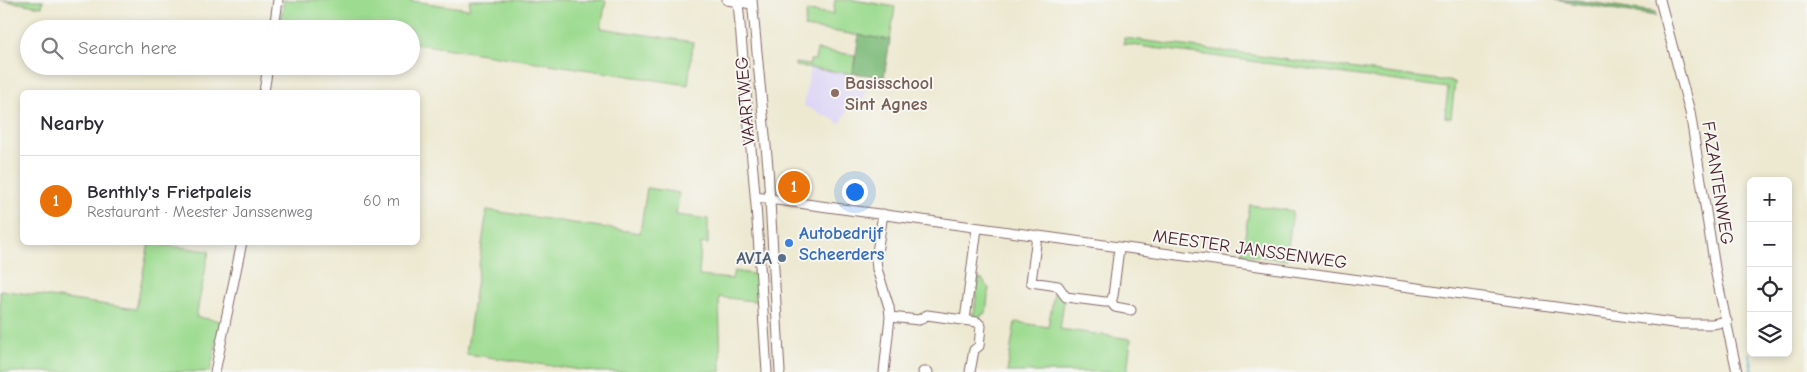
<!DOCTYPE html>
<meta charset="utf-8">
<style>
:root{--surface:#fff;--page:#f2f2f3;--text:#2b2b33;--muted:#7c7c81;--line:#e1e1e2;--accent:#d1495b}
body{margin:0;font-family:"Comic Neue",sans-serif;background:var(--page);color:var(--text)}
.controls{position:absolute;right:15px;bottom:15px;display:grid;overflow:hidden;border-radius:8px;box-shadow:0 2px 8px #0003}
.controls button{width:45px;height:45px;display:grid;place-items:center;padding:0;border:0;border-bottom:1px solid var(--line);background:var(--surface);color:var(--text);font:25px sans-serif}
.you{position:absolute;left:854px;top:191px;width:18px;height:18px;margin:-12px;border:4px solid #fff;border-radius:50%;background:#1a73e8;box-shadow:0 0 0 8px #1a73e833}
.badge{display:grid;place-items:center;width:32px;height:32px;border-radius:50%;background:var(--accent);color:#fff;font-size:16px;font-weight:700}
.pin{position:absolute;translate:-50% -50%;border:2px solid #fff;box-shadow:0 1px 5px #0006}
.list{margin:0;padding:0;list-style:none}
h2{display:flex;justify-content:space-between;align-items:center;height:65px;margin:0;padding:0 20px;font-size:21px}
h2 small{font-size:16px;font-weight:400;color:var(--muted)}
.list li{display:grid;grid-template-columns:32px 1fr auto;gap:15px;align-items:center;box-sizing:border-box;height:90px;padding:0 20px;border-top:1px solid var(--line)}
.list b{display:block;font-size:19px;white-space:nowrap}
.list p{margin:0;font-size:16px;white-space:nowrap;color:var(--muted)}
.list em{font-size:16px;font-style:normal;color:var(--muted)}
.icon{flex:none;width:28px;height:28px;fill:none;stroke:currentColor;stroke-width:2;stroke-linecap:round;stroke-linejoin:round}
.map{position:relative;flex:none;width:1807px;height:372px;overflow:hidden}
.search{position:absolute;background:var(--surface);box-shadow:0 2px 8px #0003;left:20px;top:20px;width:400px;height:55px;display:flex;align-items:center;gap:12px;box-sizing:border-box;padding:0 18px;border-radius:28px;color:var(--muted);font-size:19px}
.panel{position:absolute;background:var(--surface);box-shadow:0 2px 8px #0003;left:20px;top:90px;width:400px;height:155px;border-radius:8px}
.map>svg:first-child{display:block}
.built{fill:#ddd5f6}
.green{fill:#9ddb90;stroke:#747d5e}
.forest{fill:#7ebb7a;stroke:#646d52}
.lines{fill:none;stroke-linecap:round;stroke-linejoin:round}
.stream{stroke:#50b2cf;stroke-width:2}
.minor-casing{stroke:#836665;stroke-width:11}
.minor{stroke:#fff;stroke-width:9}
.education-dot{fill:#8d6e63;stroke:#f6f6f2;stroke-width:2}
.shop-dot{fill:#3f7fe0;stroke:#f6f6f2;stroke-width:2}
.service-dot{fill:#5c6f8a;stroke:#f6f6f2;stroke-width:2}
.labels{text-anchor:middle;stroke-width:4;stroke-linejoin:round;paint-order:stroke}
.education-label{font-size:18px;font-weight:bold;fill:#785e54;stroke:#f6f6f2;text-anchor:start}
.street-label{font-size:18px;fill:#4a1f2b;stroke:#f6f6f2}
.shop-label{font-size:18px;font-weight:bold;fill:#366cbe;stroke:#f6f6f2;text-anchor:start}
.service-label{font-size:18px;font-weight:bold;fill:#4e5e75;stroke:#f6f6f2;text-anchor:end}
</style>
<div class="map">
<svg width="1807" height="372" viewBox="0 0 1807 372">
<rect width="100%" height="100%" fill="#f6f6f2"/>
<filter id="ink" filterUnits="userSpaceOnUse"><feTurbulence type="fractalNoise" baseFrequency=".02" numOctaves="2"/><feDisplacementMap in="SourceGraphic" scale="10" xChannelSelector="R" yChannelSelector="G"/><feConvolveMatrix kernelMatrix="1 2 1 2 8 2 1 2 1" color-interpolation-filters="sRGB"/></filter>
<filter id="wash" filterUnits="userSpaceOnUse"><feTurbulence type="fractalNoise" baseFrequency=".0096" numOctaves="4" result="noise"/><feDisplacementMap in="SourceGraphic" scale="20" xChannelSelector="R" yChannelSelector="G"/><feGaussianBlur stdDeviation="1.12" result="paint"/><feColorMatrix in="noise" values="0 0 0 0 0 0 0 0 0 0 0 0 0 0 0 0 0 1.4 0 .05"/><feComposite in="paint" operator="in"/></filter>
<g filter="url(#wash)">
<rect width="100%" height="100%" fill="#ede9d1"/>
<path class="built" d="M 810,68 L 855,75 L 854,85 L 866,86 L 864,101 L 859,101 L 858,110 L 848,109 L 840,124 L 834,121 L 835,120 L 804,106 Z"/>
<path class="green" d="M 0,0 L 43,0 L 42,7 Z
M 284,0 L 405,0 L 469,9 L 470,0 L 606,0 L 601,28 L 693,42 L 688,85 L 411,43 L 411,29 L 319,29 L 280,23 Z
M 835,0 L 854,0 L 895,7 L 890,40 L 804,27 L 807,11 L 833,14 Z
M 1124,38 L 1455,82 L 1451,118 L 1445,117 L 1448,88 L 1124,44 Z
M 817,50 L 855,55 L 853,74 L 795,66 L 795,63 L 810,65 L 810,60 L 815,60 Z
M 647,188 L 679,193 L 676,215 L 708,219 L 708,244 L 701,243 L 699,276 L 732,279 L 734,271 L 758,275 L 761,302 L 719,297 L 721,372 L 596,372 L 466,354 L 487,210 L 640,233 Z
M 1250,205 L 1293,211 L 1286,260 L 1242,254 Z
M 149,243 L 209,251 L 196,317 L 221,321 L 210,372 L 0,372 L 0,290 L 136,309 Z
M 973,278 L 983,280 L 985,284 L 989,288 L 986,313 L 981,315 L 979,320 L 969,318 L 968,313 L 974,314 L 978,281 Z
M 1055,289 L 1064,301 L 1060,329 L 1131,339 L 1127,372 L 1007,372 L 1015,322 L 1048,327 Z"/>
<path class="forest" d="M 1554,0 L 1576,0 L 1655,12 L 1656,16 Z
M 859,35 L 890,40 L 884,77 L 853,73 Z"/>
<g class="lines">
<path class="stream" d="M 1749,354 L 1753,372"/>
</g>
</g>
<g filter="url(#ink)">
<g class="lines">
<defs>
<path id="minor" d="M 727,0 L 752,4
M 752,0 L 768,167 L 780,372
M 1660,0 L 1690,112 L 1716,274 L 1737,372
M 738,2 L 756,205 L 767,372
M 274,29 L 278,0
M 264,92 L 268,66
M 755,197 L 1680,324 L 1713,324 L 1727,321
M 883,214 L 876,259 L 877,269 L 889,307 L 890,317 L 884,372
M 1037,236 L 1031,282 L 1058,286 L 1066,297 L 1105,302 L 1111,302 L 1113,296 L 1119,248
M 1111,302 L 1115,307 L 1131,310
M 890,317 L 919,320 L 927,315 L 977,322 L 981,326 L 979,346 L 974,350 L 970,372
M 965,320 L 977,228
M 215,372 L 242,242
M 923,372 L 928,372"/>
</defs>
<use href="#minor" class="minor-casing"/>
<use href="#minor" class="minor"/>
</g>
</g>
<circle class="education-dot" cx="835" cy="93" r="5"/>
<circle class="shop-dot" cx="789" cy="243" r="5"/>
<circle class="service-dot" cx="782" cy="258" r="5"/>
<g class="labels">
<g class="education-label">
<text x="845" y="89">Basisschool<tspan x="845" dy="21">Sint Agnes</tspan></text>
</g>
<g class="street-label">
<text transform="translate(745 101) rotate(-95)" y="6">VAARTWEG</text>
<text transform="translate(1718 183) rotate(81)" y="6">FAZANTENWEG</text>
<text transform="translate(1250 249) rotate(8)" y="6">MEESTER JANSSENWEG</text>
</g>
<g class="shop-label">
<text x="799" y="239">Autobedrijf<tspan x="799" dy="21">Scheerders</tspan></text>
</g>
<g class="service-label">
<text x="772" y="264">AVIA</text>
</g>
</g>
</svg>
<div class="controls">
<button>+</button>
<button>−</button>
<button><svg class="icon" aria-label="locate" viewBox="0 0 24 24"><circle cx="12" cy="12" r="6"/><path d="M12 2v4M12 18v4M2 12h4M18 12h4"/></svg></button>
<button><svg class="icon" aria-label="layers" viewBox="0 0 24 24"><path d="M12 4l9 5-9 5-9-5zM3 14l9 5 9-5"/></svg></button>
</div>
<div class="you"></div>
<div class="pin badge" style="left:794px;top:187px;background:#e8710a">1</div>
<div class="search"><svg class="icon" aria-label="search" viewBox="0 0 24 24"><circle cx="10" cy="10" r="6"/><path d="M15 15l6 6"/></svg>Search here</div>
<section class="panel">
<h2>Nearby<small></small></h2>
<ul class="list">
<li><span class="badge" style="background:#e8710a">1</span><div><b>Benthly's Frietpaleis</b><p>Restaurant · Meester Janssenweg</p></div><em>60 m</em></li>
</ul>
</section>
</div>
